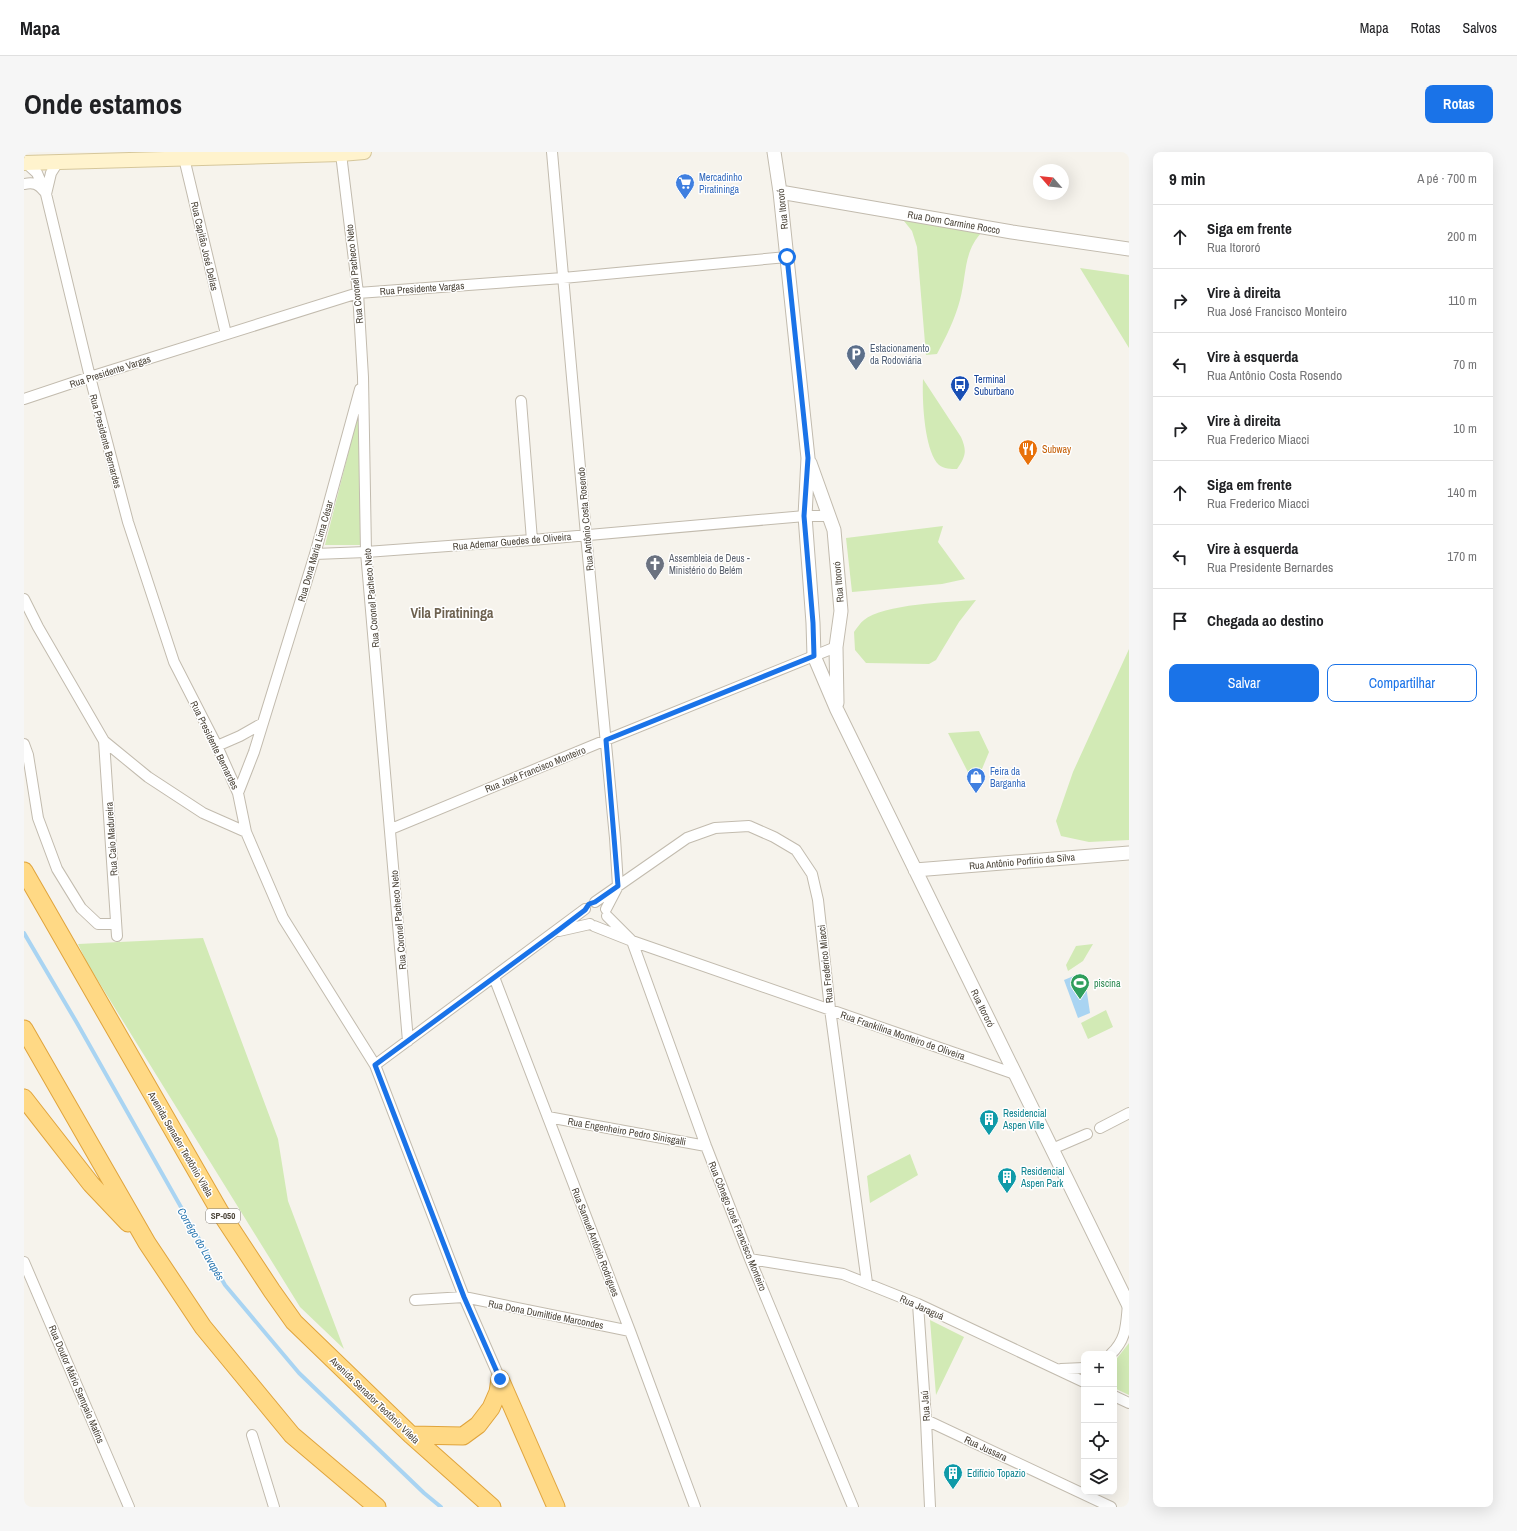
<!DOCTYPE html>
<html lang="pt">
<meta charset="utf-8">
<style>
:root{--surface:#fff;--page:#f6f6f6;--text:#202124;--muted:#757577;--line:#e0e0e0;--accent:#1a73e8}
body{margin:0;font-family:"Archivo Narrow",sans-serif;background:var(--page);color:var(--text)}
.controls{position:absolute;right:12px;bottom:12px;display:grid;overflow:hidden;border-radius:8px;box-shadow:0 4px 16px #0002}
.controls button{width:36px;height:36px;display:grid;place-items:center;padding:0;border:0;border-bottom:1px solid var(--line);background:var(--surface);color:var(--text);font:20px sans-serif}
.compass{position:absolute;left:1009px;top:12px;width:36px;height:36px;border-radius:50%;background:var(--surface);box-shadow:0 4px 16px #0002;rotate:298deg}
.stop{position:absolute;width:12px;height:12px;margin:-9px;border:3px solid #1a73e8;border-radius:50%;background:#fff}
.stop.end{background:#1a73e8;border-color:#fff;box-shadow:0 1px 4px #0008}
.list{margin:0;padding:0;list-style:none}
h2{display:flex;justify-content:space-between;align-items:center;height:52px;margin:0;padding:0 16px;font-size:17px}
h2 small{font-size:13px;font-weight:400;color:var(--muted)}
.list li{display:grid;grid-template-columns:26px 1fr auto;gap:12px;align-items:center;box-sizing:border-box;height:64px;padding:0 16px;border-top:1px solid var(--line)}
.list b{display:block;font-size:15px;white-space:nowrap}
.list p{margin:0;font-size:13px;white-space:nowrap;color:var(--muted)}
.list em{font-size:13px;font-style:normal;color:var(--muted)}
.actions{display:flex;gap:8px;padding:12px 16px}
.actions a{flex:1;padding:9px 0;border:1px solid var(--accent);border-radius:8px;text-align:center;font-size:14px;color:var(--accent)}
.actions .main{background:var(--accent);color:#fff}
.icon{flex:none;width:22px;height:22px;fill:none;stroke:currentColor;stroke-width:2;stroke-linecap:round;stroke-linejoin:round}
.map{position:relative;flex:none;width:1105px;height:1355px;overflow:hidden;border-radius:8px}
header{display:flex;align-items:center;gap:24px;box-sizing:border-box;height:56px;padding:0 20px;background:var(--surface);border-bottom:1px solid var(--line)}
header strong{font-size:19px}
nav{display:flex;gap:22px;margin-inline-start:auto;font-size:14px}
.intro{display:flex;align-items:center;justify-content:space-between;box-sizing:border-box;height:96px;padding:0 24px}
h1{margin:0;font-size:28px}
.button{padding:10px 18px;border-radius:8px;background:var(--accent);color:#fff;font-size:14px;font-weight:700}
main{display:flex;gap:24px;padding:0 24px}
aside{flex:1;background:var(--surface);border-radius:8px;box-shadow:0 4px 16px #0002}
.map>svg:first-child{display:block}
.green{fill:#d2eab5}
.water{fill:#a9d4f2}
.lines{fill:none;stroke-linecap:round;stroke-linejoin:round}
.stream{stroke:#a9d4f2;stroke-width:4}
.minor-casing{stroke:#c2bbae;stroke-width:12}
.tertiary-casing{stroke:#c2bbae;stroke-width:15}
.secondary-casing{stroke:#d6c79b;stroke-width:16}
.trunk-casing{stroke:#e0a43c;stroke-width:19}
.minor{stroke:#fff;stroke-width:10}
.tertiary{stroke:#fff;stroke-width:13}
.secondary{stroke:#fff3cd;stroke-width:14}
.trunk{stroke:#ffd985;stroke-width:17}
.route{stroke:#1a73e8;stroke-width:5}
.labels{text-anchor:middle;stroke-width:3;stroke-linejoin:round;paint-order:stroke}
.shield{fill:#fff;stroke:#817c74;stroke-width:1}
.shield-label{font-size:9px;font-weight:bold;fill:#4b4439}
.shop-label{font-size:10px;fill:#366cbe;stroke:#fff;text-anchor:start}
.street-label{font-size:10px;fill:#4b4439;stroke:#fff}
.service-label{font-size:10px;fill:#4e5e75;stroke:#fff;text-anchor:start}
.transit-label{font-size:10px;fill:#164399;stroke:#fff;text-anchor:start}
.food-label{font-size:10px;fill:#c56008;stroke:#fff;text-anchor:start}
.worship-label{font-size:10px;fill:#5b616d;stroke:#fff;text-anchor:start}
.leisure-label{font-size:10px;fill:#27864d;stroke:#fff;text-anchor:start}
.culture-label{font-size:10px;fill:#0d838f;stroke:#fff;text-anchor:start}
.water-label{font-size:11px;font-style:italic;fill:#2e7ab2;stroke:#fff}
.district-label{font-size:14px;font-weight:bold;fill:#6e6250;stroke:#fff}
</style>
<header>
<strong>Mapa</strong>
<nav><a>Mapa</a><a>Rotas</a><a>Salvos</a></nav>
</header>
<div class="intro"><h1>Onde estamos</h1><a class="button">Rotas</a></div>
<main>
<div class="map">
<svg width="1105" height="1355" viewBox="0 0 1105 1355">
<rect width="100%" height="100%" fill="#f6f3ec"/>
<path class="green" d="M 876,64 L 959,79 C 939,99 943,122 936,148 C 931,167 922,185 913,202 L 902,203 L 893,95 L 888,79 Z
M 1056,116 L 1105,123 L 1105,196 Z
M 899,227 L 937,285 C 943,299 942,304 933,317 C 927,317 920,317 915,313 C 900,299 898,247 899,227 Z
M 336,255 L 344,393 L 301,393 Z
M 919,374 L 914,390 L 941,427 L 918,432 L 828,440 L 822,386 Z
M 952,448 L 935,470 L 912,508 L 905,512 L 842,511 L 831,498 L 830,480 C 833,476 836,471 840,468 C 858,452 927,450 952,448 Z
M 1105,497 L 1105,688 L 1065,690 L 1037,684 L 1032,669 L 1049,620 Z
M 955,579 L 965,600 L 951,634 L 924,581 Z
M 179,786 L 254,987 L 264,1049 L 320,1197 L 276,1155 L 63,811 L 54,792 Z
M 1069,792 L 1059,809 L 1044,819 L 1042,813 L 1052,794 Z
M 1082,858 L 1089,875 L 1064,887 L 1057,871 Z
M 886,1002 L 894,1023 L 846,1051 L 843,1024 Z
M 906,1168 L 940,1185 L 912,1243 Z
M 1105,1191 L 1105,1243 L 1090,1236 L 1090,1210 Z"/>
<path class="water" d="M 1057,821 L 1062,834 L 1066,861 L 1054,866 L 1040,828 Z"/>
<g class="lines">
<path class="stream" d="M 0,781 L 53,871 L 201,1133 L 275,1221 L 400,1341 L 417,1355"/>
<defs>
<path id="minor" d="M 528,0 L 562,383 L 591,686 L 594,734 L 582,757
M 317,2 L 334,141 L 339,225 L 342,400 L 384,889
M 160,6 L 202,182
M 2,11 L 13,21 L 22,42 L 66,225 L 104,370 L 150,510 L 193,594 L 214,641 L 222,680 L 259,766 L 351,913 L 440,1145 L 476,1227
M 0,32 C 10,30 14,32 20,39
M 22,42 L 27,21 L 34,10
M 0,247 L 66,225 L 334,141 L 539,126 L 763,105
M 497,249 L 508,388
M 291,402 L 342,400 L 508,388 L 781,364 L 804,364
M 0,447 L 14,475 L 80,589 L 93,784
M 80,589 L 124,625 L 179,661 L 222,680
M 0,592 L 4,603 L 14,666 L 33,717 L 57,756 L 74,772 L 92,772
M 193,594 L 216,584 L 239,571
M 214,641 L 230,600 L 291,402 L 336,237
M 367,677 L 582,588 L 812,495
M 571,750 L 663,686 L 691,676 L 725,674 L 750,685 L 772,698 L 788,722 L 794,748 L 806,857 L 843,1131
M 583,764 L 608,789 L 682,994 L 726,1107 L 829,1355
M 570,774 L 608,789 L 991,922
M 535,779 L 566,772
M 470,825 L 606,1179 L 671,1355
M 351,913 L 561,757
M 524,965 L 682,994
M 1076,976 L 1105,961
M 1028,997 L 1063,982
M 726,1107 L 819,1122 L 894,1152 L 1060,1230
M 0,1110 L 105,1355
M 391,1148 L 440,1145 L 606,1179
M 894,1152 L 902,1268 L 906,1355
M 1087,1202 C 1103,1187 1102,1172 1104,1152
M 1037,1217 L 1060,1216
M 1090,1244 L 1105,1251
M 902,1268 L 1087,1355
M 228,1283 L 250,1355"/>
<path id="tertiary" d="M 750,0 L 756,40 L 784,306 L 781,364 L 789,471 L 790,504 L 813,558 L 1105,1154
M 756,40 L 988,80 L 1105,97
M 786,311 L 810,378 L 817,459 L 812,495 L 813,551
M 891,718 L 1105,701"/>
<path id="secondary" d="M 0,11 L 317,2 L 340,0"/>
<path id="trunk" d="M 0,719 L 196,1060 L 248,1139 L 270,1170 L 387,1283 L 468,1355
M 0,877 L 123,1091 L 179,1175 L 268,1283 L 353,1355
M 0,946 L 67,1032 L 104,1071
M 476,1227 L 532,1355
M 387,1283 L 439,1284 L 454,1273 L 467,1256 L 474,1240 L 476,1227"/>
</defs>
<use href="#minor" class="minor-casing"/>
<use href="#tertiary" class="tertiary-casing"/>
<use href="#secondary" class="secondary-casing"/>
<use href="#trunk" class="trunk-casing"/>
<use href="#minor" class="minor"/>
<use href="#tertiary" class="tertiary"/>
<use href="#secondary" class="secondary"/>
<use href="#trunk" class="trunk"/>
</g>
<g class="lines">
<path class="route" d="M 476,1227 L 440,1145 L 351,913 L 532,780 L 561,758 L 565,752 L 571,750 L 594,734 L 582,588 L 790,504 L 789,471 L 780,364 L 784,306 L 763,105"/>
</g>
<defs>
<symbol id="supermarket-pin" viewBox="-11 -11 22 30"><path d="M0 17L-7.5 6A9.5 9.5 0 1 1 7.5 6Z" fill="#3f7fe0" stroke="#fff"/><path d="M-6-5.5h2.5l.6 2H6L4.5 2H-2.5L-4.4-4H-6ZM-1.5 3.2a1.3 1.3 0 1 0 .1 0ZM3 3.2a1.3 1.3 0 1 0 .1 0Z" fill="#fff"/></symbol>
<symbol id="parking-pin" viewBox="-11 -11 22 30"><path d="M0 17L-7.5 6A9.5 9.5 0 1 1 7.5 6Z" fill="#5c6f8a" stroke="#fff"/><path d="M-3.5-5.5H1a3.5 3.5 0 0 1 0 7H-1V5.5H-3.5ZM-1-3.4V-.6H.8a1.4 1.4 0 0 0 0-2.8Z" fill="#fff"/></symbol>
<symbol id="bus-pin" viewBox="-11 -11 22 30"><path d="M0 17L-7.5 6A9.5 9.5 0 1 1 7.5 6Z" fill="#1a4fb4" stroke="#fff"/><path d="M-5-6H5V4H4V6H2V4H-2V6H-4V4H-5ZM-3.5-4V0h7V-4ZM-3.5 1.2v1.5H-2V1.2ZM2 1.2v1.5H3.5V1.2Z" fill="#fff"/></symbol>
<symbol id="restaurant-pin" viewBox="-11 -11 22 30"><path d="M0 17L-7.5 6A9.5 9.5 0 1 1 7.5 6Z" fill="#e8710a" stroke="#fff"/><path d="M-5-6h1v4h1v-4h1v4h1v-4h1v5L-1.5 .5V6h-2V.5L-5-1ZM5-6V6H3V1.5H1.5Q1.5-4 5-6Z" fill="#fff"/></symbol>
<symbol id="church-pin" viewBox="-11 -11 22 30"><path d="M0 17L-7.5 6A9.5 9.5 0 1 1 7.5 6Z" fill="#6b7280" stroke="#fff"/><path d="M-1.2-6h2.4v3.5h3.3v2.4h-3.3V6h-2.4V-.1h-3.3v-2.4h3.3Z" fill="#fff"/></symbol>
<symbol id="shop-pin" viewBox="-11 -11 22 30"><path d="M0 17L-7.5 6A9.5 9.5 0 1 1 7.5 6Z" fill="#3f7fe0" stroke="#fff"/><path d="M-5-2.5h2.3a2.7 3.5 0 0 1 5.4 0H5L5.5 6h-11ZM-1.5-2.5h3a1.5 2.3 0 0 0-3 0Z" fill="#fff"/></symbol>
<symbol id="stadium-pin" viewBox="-11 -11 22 30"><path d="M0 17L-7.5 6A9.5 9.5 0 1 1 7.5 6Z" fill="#2e9e5b" stroke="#fff"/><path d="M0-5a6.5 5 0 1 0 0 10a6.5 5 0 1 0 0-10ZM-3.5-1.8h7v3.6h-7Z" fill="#fff"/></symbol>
<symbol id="building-pin" viewBox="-11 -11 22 30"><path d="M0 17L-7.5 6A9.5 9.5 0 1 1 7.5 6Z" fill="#0f9aa8" stroke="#fff"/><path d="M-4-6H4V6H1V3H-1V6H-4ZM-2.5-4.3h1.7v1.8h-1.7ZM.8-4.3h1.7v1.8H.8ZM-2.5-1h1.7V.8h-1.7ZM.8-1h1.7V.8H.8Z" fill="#fff"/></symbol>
</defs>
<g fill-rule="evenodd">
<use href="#supermarket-pin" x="650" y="20" width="22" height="30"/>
<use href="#parking-pin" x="821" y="191" width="22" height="30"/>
<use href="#bus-pin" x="925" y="222" width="22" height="30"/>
<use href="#restaurant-pin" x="993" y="286" width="22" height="30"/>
<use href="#church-pin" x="620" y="401" width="22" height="30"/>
<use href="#shop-pin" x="941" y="614" width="22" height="30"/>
<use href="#stadium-pin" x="1045" y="820" width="22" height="30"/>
<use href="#building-pin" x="954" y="956" width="22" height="30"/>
<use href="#building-pin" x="972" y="1014" width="22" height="30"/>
<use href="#building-pin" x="918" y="1310" width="22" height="30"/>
</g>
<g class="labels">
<rect class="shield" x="182" y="1057" width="34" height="14" rx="3"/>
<g class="shield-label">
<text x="199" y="1067">SP-050</text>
</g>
<g class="shop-label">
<text x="675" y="29">Mercadinho<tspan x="675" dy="12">Piratininga</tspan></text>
<text x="966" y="623">Feira da<tspan x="966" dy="12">Barganha</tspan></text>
</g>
<g class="street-label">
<text transform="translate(758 57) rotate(-96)" y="4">Rua Itororó</text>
<text transform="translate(930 70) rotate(10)" y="4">Rua Dom Carmine Rocco</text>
<text transform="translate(181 94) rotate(77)" y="4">Rua Capitão José Delias</text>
<text transform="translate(330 122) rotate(-96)" y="4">Rua Coronel Pacheco Neto</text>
<text transform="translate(398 136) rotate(-4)" y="4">Rua Presidente Vargas</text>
<text transform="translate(86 219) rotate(-18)" y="4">Rua Presidente Vargas</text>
<text transform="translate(82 289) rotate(75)" y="4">Rua Presidente Bernardes</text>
<text transform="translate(561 367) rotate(-95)" y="4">Rua Antônio Costa Rosendo</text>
<text transform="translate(488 389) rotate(-5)" y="4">Rua Ademar Guedes de Oliveira</text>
<text transform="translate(291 399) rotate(-74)" y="4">Rua Dona Maria Lima César</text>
<text transform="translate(814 430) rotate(-95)" y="4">Rua Itororó</text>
<text transform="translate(347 446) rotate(-95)" y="4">Rua Coronel Pacheco Neto</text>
<text transform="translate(191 593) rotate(64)" y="4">Rua Presidente Bernardes</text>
<text transform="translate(511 617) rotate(-22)" y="4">Rua José Francisco Monteiro</text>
<text transform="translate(87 687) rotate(-94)" y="4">Rua Caio Madureira</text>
<text transform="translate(998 709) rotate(-5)" y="4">Rua Antônio Porfírio da Silva</text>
<text transform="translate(374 768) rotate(-95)" y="4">Rua Coronel Pacheco Neto</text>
<text transform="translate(801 812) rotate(-96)" y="4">Rua Frederico Miacci</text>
<text transform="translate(959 856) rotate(64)" y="4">Rua Itororó</text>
<text transform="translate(879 883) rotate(19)" y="4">Rua Frankilina Monteiro de Oliveira</text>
<text transform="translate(603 979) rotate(10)" y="4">Rua Engenheiro Pedro Sinisgalli</text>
<text transform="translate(157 992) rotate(60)" y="4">Avenida Senador Teotônio Vilela</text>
<text transform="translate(714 1074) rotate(68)" y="4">Rua Cônego José Francisco Monteiro</text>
<text transform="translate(572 1090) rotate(69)" y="4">Rua Samuel Antônio Rodrigues</text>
<text transform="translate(898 1155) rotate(24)" y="4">Rua Jaraguá</text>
<text transform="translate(522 1162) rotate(11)" y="4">Rua Dona Dumiltide Marcondes</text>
<text transform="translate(53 1232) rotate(67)" y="4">Rua Doutor Mário Sampaio Matins</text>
<text transform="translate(351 1248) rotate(44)" y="4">Avenida Senador Teotônio Vilela</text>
<text transform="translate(901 1254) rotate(-94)" y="4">Rua Jaú</text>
<text transform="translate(962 1296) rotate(25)" y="4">Rua Jussara</text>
</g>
<g class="service-label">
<text x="846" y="200">Estacionamento<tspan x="846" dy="12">da Rodoviária</tspan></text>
</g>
<g class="transit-label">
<text x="950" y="231">Terminal<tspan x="950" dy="12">Suburbano</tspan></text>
</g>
<g class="food-label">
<text x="1018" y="301">Subway</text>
</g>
<g class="worship-label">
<text x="645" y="410">Assembleia de Deus -<tspan x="645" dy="12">Ministério do Belém</tspan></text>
</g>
<g class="leisure-label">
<text x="1070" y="835">piscina</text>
</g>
<g class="culture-label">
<text x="979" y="965">Residencial<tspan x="979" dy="12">Aspen Ville</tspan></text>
<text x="997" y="1023">Residencial<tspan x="997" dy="12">Aspen Park</tspan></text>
<text x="943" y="1325">Edifício Topazio</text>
</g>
<g class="water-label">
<text transform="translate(177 1092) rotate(60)" y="4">Corrégo do Lavapés</text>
</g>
<g class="district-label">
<text x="428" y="466">Vila Piratininga</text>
</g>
</g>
</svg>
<div class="controls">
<button>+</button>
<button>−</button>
<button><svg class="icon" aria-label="locate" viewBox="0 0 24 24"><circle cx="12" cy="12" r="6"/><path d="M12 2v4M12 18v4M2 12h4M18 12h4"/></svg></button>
<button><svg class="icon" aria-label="layers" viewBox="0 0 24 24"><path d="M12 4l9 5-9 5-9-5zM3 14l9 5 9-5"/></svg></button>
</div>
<svg class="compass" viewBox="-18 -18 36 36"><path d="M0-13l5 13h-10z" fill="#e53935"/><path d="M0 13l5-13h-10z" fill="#757577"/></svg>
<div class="stop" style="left:763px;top:105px"></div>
<div class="stop end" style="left:476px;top:1227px"></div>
</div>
<aside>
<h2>9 min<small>A pé · 700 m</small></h2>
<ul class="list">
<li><svg class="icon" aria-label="ahead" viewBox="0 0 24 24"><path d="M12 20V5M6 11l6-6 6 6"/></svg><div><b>Siga em frente</b><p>Rua Itororó</p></div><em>200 m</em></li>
<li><svg class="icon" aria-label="right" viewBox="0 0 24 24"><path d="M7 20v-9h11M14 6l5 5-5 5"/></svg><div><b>Vire à direita</b><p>Rua José Francisco Monteiro</p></div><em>110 m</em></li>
<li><svg class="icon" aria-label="left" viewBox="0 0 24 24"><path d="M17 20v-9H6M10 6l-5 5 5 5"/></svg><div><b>Vire à esquerda</b><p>Rua Antônio Costa Rosendo</p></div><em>70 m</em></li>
<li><svg class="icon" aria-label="right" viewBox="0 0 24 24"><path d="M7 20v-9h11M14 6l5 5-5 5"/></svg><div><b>Vire à direita</b><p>Rua Frederico Miacci</p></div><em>10 m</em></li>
<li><svg class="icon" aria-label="ahead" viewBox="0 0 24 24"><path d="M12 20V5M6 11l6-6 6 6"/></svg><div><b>Siga em frente</b><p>Rua Frederico Miacci</p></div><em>140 m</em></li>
<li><svg class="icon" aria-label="left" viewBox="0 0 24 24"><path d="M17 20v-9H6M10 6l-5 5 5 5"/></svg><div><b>Vire à esquerda</b><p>Rua Presidente Bernardes</p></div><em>170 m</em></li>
<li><svg class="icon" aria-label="arrive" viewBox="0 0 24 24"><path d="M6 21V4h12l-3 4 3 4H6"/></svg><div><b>Chegada ao destino</b></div></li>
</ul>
<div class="actions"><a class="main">Salvar</a><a>Compartilhar</a></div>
</aside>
</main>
